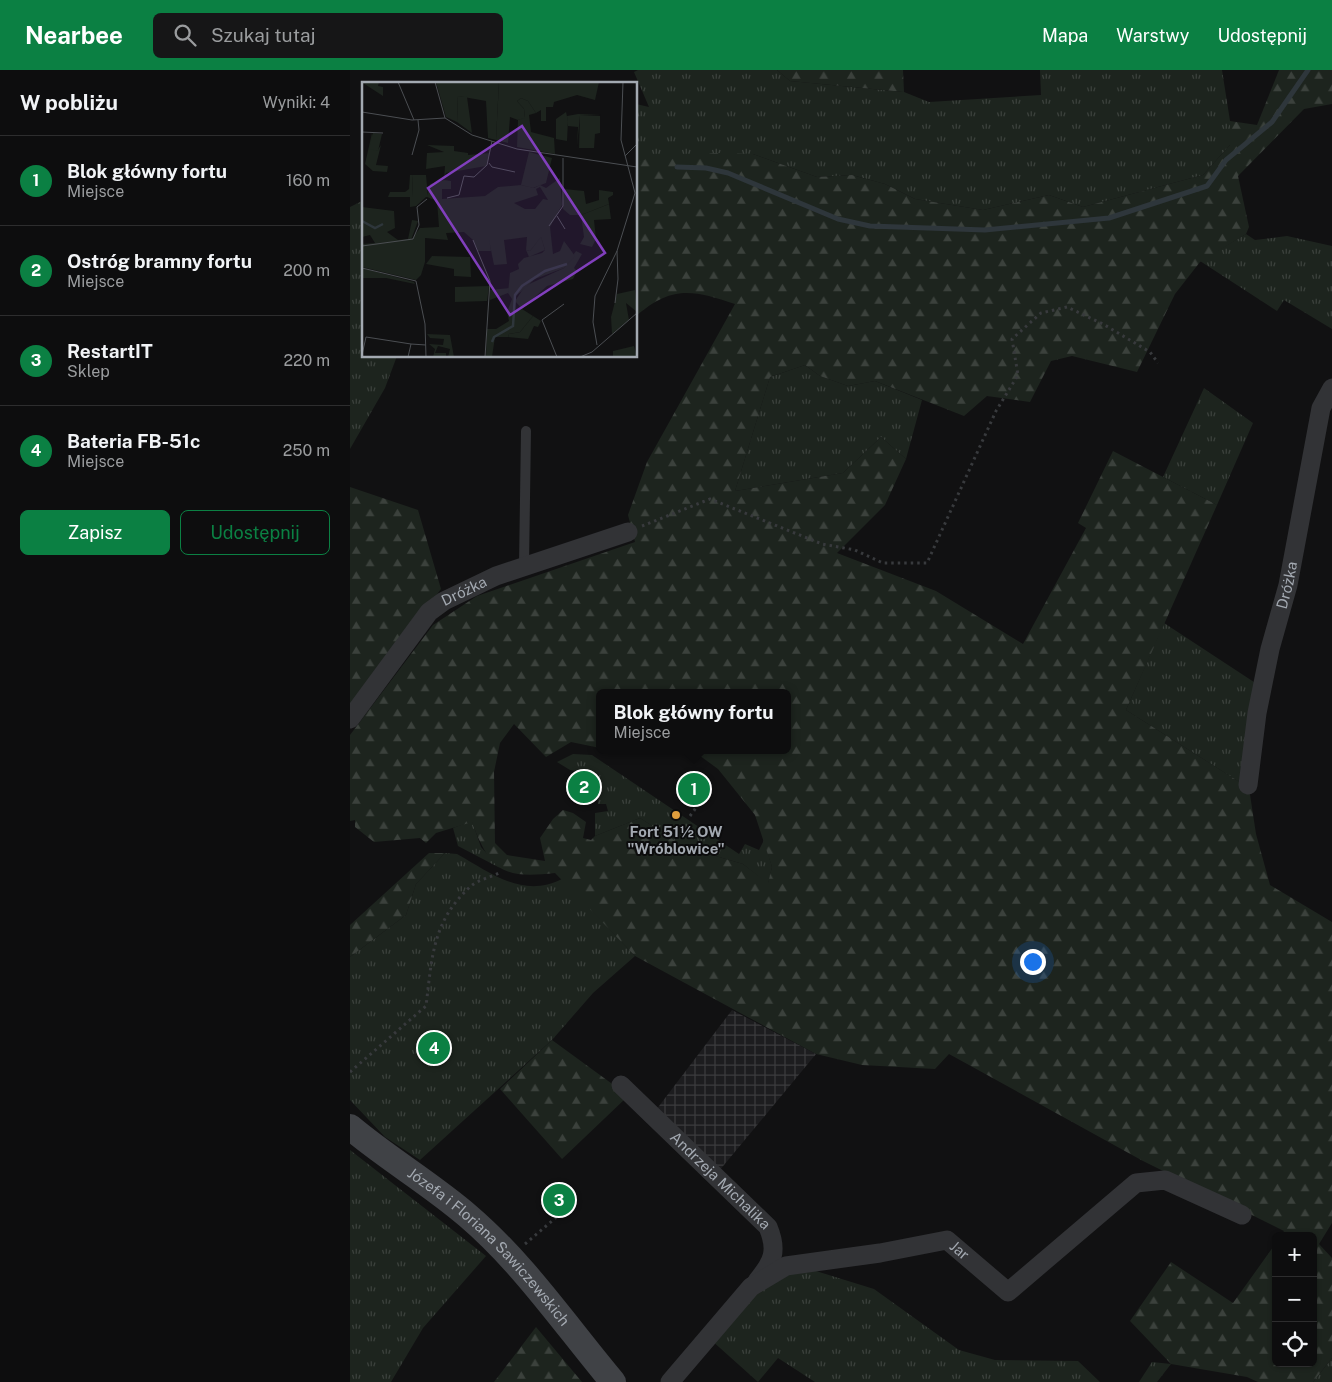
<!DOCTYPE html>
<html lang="pl">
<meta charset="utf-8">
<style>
:root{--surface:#0d0d0e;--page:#161617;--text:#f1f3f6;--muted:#9a9c9e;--line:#2d2d2e;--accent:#0b8043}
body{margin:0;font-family:"Public Sans",sans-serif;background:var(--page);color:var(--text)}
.controls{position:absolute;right:15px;bottom:15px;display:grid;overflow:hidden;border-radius:8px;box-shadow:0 1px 4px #0004}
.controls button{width:45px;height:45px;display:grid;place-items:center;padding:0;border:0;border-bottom:1px solid var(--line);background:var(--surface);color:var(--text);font:25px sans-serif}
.you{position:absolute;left:682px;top:891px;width:18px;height:18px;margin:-12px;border:4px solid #fff;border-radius:50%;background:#1a73e8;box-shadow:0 0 0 8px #1a73e833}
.badge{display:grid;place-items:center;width:32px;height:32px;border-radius:50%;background:var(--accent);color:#fff;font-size:16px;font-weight:700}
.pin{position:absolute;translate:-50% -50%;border:2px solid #fff;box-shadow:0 1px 5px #0006}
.popup{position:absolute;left:246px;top:619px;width:195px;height:65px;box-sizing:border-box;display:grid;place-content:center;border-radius:8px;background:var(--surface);filter:drop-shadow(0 1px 4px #0005);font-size:16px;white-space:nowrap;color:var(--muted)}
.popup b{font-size:19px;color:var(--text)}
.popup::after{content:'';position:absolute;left:50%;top:100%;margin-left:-10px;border:10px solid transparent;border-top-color:var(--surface)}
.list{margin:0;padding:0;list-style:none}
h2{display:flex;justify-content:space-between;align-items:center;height:65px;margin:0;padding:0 20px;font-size:21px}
h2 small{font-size:16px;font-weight:400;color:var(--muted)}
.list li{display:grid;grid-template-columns:32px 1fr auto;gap:15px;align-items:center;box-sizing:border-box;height:90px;padding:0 20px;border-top:1px solid var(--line)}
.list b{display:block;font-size:19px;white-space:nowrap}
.list p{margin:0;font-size:16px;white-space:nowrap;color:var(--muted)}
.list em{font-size:16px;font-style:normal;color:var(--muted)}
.actions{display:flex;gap:10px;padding:15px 20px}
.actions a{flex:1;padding:11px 0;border:1px solid var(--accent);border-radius:8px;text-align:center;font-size:18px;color:var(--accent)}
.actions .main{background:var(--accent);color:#fff}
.icon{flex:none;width:28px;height:28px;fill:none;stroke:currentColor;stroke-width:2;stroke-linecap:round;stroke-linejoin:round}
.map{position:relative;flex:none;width:982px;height:1312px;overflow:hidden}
header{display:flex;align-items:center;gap:30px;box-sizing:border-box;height:70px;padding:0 25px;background:var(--accent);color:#fff}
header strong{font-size:24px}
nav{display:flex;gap:28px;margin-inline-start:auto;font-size:18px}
.search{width:350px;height:45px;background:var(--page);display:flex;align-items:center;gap:12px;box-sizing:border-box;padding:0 18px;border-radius:8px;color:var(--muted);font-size:19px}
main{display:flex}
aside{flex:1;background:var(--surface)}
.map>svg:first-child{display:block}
.industrial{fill:url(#industrial-grid)}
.grass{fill:url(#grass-tufts)}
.forest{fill:url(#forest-firs);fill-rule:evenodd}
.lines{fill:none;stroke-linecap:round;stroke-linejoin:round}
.stream{stroke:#2e363b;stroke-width:5}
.path{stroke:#383a3d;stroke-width:3;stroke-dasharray:2.5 4;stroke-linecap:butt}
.lane{stroke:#323336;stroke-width:10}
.street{stroke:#323336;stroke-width:19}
.secondary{stroke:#404246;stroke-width:26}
.poi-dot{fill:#de9d3d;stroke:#0c0c0d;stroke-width:2}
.labels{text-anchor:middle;stroke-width:4;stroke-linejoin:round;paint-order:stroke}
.street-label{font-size:15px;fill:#a3a9b1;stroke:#0c0c0d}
.poi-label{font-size:15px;font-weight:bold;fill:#a3a9b1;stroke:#0c0c0d}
.inset-river{fill:none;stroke:#2e363b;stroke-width:2.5}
.inset-road{fill:none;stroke:#4b4e52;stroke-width:1}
.view{fill:#813fbd;fill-opacity:0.15;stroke:#813fbd;stroke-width:2.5}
.inset-edge{fill:none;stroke:#a3a9b1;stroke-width:2.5}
</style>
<header>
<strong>Nearbee</strong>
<div class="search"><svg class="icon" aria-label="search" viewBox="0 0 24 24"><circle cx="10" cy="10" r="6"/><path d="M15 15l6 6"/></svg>Szukaj tutaj</div>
<nav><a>Mapa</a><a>Warstwy</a><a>Udostępnij</a></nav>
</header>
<main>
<aside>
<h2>W pobliżu<small>Wyniki: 4</small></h2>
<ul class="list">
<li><span class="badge">1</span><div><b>Blok główny fortu</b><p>Miejsce</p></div><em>160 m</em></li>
<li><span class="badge">2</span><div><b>Ostróg bramny fortu</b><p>Miejsce</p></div><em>200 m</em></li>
<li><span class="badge">3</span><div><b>RestartIT</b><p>Sklep</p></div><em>220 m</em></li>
<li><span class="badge">4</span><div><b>Bateria FB-51c</b><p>Miejsce</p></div><em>250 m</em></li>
</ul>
<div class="actions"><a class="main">Zapisz</a><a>Udostępnij</a></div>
</aside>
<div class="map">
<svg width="982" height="1312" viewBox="0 0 982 1312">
<defs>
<pattern id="industrial-grid" width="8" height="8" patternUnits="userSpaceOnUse" patternTransform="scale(1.25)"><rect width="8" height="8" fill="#1d1d1f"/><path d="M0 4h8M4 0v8" fill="none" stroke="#3b3b3d"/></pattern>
<pattern id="grass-tufts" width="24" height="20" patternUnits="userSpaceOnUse" patternTransform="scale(1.25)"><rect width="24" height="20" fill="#1d241e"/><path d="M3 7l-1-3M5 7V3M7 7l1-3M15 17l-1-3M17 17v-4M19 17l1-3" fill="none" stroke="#3b413c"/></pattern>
<pattern id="forest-firs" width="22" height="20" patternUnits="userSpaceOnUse" patternTransform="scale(1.25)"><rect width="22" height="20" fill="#1d241e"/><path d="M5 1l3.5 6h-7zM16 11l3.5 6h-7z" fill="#3b413c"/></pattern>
</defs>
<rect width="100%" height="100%" fill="#111112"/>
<path class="industrial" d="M 382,940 L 466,984 L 369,1101 L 306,1040 Z"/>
<path class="grass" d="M 288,0 L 427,0 L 440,11 L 554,22 L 579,32 L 691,25 L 690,0 L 872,0 L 880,51 L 880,75 L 853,105 L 733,137 L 699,125 L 633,140 L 565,129 L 535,114 L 502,105 L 467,107 L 403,84 L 286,94 L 286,34 L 299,37 L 284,2 Z
M 14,130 L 14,286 L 47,286 L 35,318 L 0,379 L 0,137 Z
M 896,164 L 905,170 L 937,166 L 982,176 L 982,259 L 934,230 L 927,241 L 850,191 Z
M 455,295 L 470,306 L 498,316 L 525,311 L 572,330 L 556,389 L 531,367 L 493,403 L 385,421 L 420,307 Z
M 854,318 L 903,353 L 867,435 L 813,407 Z
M 814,553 L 910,616 L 894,715 L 776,640 Z
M 223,684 L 242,685 L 389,784 L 395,774 L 409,780 L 414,770 L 422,797 L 418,814 L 393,794 L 335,777 L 290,748 L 245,766 L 245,743 L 258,741 L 256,734 L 248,734 L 246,713 L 239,704 L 220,700 L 207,692 Z
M 122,751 L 131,777 L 150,798 L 108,776 L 103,758 Z
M 95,783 L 107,784 C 141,803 173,829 212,809 L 285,886 L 243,923 L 202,970 L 70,1090 L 35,1067 L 0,1030 L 0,887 L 56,845 L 66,814 Z
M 0,1080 L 136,1186 L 73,1258 L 41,1312 L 0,1312 Z
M 453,1197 L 524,1219 L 609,1280 L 645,1290 L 728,1291 L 750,1312 L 465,1312 L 428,1288 L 408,1312 L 360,1269 L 394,1230 Z
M 982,1288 L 982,1312 L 963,1312 Z
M 802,1292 L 821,1294 L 807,1312 L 789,1312 Z"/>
<path class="forest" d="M 427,0 L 553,0 L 554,22 L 440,11 Z
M 929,0 L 982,0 L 982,34 L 954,39 L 888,106 L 899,157 L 896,164 L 850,192 L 825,224 L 787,302 L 722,286 L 701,291 L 680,332 L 637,326 L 614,346 L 525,311 L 498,316 L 470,306 L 455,295 L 420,307 L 385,421 L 493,403 L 531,367 L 556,389 L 535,435 L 487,483 L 586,521 L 673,574 L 736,458 L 728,453 L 763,381 L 867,435 L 776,640 L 899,718 L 906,764 L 920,815 L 982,852 L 982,1153 L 969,1174 L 982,1188 L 982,1288 L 963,1312 L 908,1312 L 897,1307 L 821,1294 L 780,1251 L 821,1192 L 883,1233 L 926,1173 L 926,1293 L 963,1293 L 963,1166 L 931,1166 L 934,1161 L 793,1091 L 599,984 L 585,999 L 512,995 L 466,984 L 285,886 L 205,803 C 153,809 140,801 122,752 L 86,763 L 76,773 L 70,768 L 24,772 L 5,757 L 5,750 L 0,751 L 0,665 L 83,555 L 127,526 L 285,472 L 278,445 L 297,392 L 385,234 C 343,220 322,215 286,246 L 286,93 L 296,89 L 366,83 L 403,84 L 467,107 L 502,105 L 535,114 L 565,129 L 633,140 L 699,125 L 733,137 L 853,105 L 880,75 L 880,51 L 907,55 ZM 250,623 L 438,623 L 438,680 L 342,680 L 368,699 L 405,745 L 422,797 L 418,813 L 393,794 L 335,777 L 290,748 L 245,766 L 241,770 L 233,768 L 236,752 L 223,743 L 213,740 L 203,749 L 190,768 L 195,791 L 157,785 L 145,773 L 144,702 L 150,673 L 164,654 L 196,687 L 221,672 L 250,678 Z
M 0,417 L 68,440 L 91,519 L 0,640 Z
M 79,783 L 95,783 L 66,814 L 56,845 L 0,887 L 0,855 Z
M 202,970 L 265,1016 L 276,1028 L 212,1089 L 150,1019 Z
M 186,1257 L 232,1312 L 144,1312 Z"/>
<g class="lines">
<path class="stream" d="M 327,97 L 356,98 L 378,103 L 488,149 L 520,156 L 635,160 L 759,148 L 857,116 L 876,90 L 922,52 L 958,0"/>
<path class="path" d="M 292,456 L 360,429 L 472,474 L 505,480 L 533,493 L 577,493 L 646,341 L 668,305 L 662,269 L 691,243 L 717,237 L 753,254 L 800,282 L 808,293
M 340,746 L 348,735
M 0,1002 L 76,936 C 82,888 82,851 121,816 C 128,810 141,807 149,803
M 175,1174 L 209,1145"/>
<path class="lane" d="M 174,496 L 176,361"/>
<g class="street">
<path id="s1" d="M 0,649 L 79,542 L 94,531 L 146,506 L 278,462"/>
<path id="s2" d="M 898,715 L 907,643 L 920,579 L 938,515 L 971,338 L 982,318"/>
<path id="s3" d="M 271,1015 L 418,1157 C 428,1181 423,1192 407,1211"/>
<path id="s4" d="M 320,1312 L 401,1217 L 436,1196 L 530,1183 L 597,1170 L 658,1222 L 786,1113 L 815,1110 L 892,1145"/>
</g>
<path class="secondary" id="s5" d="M 0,1057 C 38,1089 81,1114 118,1146 C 174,1194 216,1256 263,1312"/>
</g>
<circle class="poi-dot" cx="326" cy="745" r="5"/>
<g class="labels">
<g class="street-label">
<text dy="5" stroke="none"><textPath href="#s2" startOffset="204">Dróżka</textPath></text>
<text dy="5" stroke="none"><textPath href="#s1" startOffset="174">Dróżka</textPath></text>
<text dy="5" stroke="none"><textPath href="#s3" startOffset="138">Andrzeja Michalika</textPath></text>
<text dy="5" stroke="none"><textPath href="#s5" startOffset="184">Józefa i Floriana Sawiczewskich</textPath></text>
<text dy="5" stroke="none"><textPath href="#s4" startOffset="345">Jar</textPath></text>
</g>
<g class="poi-label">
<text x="326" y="767">Fort 51½ OW<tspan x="326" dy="17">"Wróblowice"</tspan></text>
</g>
</g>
<g transform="translate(12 12)">
<rect width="275" height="275" fill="#111112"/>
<path d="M 74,0 L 137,0 L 134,58 L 126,56 L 124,19 L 96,14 L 95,40 L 84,35 ZM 159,16 L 166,19 L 174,31 L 167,33 L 169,50 L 192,56 L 193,72 L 155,65 L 156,38 L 163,35 L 162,27 L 155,19 ZM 204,30 L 206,39 L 205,59 L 194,57 L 194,37 ZM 218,34 L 238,34 L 238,51 L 233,52 L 232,66 L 217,66 ZM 10,51 L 15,69 L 19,63 L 14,83 L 26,84 L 25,90 L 11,89 L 3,82 ZM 65,63 L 92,64 L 92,69 L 106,71 L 106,73 L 128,71 L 124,84 L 84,91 L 82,98 L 83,84 L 64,87 L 65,71 L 82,70 ZM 167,70 L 190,76 L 184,101 L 171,106 L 159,103 ZM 50,93 L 64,93 L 66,115 L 51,115 ZM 247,122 L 249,137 L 232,138 L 234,157 L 230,165 L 218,162 L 222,155 L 219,133 ZM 179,154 L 183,168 L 167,175 L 164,168 L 168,169 ZM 111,158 L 128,158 L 129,169 L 116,169 ZM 214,169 L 220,172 L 212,186 L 215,189 L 211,197 L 185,204 L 160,227 L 153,219 L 163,204 L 202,186 ZM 70,174 L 108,175 L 109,195 L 92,194 L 92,187 L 64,182 ZM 127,204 L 125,219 L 93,220 L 93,205 ZM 149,206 L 146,211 L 128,218 L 128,208 ZM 273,208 L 275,230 L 264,221 L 267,238 L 250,252 L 249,235 L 255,212 ZM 171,234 L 179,239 L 176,245 L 172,244 L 166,257 L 146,255 L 147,252 L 158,250 ZM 65,252 L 88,253 L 92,275 L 86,275 L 88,267 L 76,264 L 73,271 L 84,271 L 84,275 L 71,275 L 73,267 L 67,262 L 81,263 L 82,257 L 68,256 Z" fill="#1d241e"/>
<path d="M 17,0 L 16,4 L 21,5 L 21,14 L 1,1 ZM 137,0 L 237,0 L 233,18 L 215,13 L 192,20 L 191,25 L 184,25 L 184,39 L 179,39 L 179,28 L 174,31 L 166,19 L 159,16 L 155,19 L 162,27 L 163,36 L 156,38 L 148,35 L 146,61 L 134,58 ZM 96,14 L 105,15 L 110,51 L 95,40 ZM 216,32 L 239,33 L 218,34 L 215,64 L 216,45 L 206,44 L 205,34 ZM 11,51 L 20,52 L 16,69 L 7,67 ZM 48,93 L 50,93 L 51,115 L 64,115 L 54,124 L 48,125 L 48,115 L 26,115 L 28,110 L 43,110 L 47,107 ZM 198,96 L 200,123 L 188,145 L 191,172 L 198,169 L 202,159 L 213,174 L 202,186 L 173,197 L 154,214 L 153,230 L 160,227 L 171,234 L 158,250 L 147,252 L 146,255 L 133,255 L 130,275 L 124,275 L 125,247 L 134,247 L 147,239 L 145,230 L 150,217 L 146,211 L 148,191 L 157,187 L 156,182 L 162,176 L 180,171 L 183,168 L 179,155 L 168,169 L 164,168 L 165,155 L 142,158 L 145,182 L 132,183 L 127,158 L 111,158 L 102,150 L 84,151 L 86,158 L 63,156 L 63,180 L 59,193 L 54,198 L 0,185 L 0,162 L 13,161 L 8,153 L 0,155 L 0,125 L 32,129 L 33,146 L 25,150 L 36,158 L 46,157 L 50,138 L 56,139 L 49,158 L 58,146 L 77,145 L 75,119 L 65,115 L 68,102 L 82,98 L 89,99 L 89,107 L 80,107 L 80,117 L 123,114 L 136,105 L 159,103 L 172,106 L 178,103 L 184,106 ZM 178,105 L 186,118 L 181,117 L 173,127 L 163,127 L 152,121 L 176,113 L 174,107 ZM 202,107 L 222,109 L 224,122 L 237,118 L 237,108 L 251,110 L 251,113 L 246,116 L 247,122 L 219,133 L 208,133 L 201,127 ZM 0,186 L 52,200 L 53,202 L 24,196 L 0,196 ZM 272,264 L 275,275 L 251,275 L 251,269 Z" fill="#1d241e" fill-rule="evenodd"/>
<path class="inset-river" d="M 0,139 L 13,146 L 21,142M 130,260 L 132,255 L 151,244 L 153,213 L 160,204 L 183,189 L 205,182"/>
<path class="inset-road" d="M 36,0 L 52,38M 73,0 L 83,36M 0,30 L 50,38 L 83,36 L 110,53 L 155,67 L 275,85M 0,50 L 21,51M 50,73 L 57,48 L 56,38M 263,74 L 275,62M 127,81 L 130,85 L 153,90M 85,116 L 97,113 L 102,94 L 112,95 L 125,83 L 130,59M 195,134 L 203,147M 187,144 L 201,124 L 201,76M 111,158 L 128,199 L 123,275M 0,164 L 51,157 L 57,143 L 55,125 L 65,117M 0,186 L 54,199 L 63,242 L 64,275M 253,221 L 256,197 L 255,169M 235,263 L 231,240 L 233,214 L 255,169 L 273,111 L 259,58 L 261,0M 0,273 L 4,255 L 49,262M 46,275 L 49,262 L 64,263M 195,275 L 180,238 L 202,222M 218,275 L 230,270 L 275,231"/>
<path class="view" d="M 160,44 L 243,171 L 148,233 L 66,106 Z"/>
<rect width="275" height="275" class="inset-edge"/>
</g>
</svg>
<div class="controls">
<button>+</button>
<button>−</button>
<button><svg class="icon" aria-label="locate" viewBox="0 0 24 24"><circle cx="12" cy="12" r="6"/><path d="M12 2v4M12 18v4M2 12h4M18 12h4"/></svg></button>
</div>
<div class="you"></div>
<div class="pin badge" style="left:344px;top:719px">1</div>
<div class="popup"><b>Blok główny fortu</b>Miejsce</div>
<div class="pin badge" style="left:234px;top:717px">2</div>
<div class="pin badge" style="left:209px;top:1130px">3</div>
<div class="pin badge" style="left:84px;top:978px">4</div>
</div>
</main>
